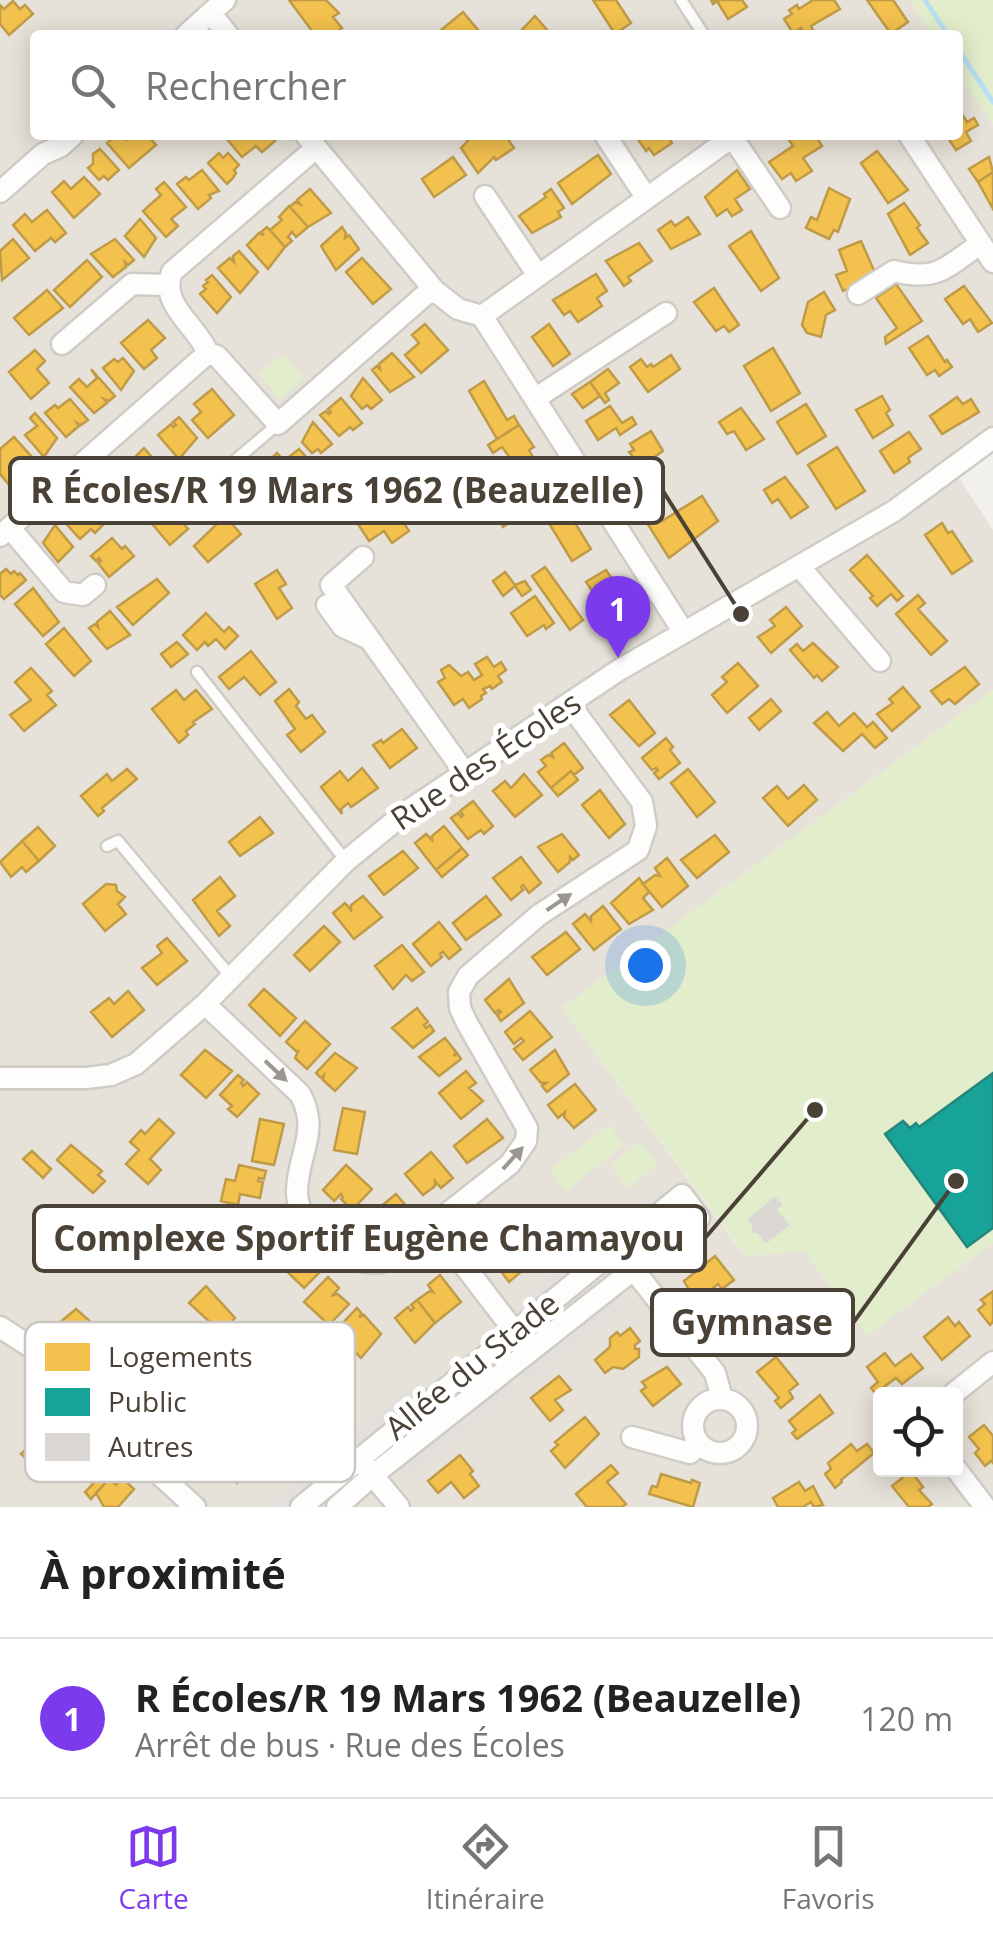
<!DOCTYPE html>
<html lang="fr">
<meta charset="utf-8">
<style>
:root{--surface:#fff;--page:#f2f2f2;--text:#222;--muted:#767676;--line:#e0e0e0;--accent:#7c3aed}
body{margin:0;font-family:"Open Sans",sans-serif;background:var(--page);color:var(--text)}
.controls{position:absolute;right:30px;bottom:30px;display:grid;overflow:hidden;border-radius:10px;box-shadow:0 5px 25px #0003}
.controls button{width:90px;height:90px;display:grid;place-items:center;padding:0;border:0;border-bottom:2px solid var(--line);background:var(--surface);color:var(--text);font:50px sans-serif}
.you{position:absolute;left:645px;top:965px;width:35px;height:35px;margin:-25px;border:8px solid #fff;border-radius:50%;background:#1a73e8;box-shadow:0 0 0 15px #1a73e833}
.badge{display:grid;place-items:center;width:65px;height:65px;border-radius:50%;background:var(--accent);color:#fff;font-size:32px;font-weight:700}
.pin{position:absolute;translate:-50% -82px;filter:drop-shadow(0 2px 5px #0008)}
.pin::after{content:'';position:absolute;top:52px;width:35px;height:30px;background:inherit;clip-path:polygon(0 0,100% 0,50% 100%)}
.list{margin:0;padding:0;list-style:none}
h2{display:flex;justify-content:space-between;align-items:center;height:130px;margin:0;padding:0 40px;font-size:42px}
h2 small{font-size:32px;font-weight:400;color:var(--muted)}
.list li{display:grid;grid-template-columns:65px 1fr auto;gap:30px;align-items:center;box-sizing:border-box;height:160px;padding:0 40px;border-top:2px solid var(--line)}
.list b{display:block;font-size:38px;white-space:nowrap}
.list p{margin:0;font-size:32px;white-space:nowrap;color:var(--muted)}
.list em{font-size:32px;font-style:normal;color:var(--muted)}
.icon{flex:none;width:55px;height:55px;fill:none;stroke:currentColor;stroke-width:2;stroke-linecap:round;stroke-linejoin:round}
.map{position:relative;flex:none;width:993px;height:1507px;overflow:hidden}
.search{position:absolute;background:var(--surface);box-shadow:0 5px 25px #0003;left:30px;right:30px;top:30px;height:110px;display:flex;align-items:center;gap:25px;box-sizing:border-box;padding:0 35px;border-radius:10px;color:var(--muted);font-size:38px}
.sheet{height:290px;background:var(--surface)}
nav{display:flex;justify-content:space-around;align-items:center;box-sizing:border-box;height:140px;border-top:2px solid var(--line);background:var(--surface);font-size:28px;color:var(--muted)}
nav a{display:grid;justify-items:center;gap:5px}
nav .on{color:var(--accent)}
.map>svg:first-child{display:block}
.residential{fill:#e7e2d9;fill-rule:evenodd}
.green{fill:#e2eecb}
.parking{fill:#e2dfdc}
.homes{fill:#f2c14e;stroke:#c09b47;stroke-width:2.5}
.public{fill:#17a398;stroke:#26867b;stroke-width:2.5}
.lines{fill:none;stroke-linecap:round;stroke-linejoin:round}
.stream{stroke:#bbdff2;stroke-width:5}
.building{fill:#dbd7d3;stroke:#dbd7d2;stroke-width:2.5}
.service-casing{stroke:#cfccc8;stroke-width:15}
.minor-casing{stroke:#cfccc8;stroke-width:25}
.service{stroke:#fdfdfc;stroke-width:10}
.minor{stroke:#fdfdfc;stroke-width:20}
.oneway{fill:#9b9690}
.labels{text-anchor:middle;stroke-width:10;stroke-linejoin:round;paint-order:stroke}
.street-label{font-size:32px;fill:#4a4137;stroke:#fff}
.key{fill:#fff;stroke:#c9c6c3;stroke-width:2.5}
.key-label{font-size:28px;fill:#4a4137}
.leader{fill:none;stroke:#4a4137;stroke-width:4}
.callout-dot{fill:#4a4137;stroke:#fff;stroke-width:4}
.callout{fill:#fff;stroke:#4a4137;stroke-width:4}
.callout-label{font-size:35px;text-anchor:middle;font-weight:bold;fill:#4a4137}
</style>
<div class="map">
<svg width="993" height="1507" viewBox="0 0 993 1507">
<rect width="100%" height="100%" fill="#f2f0ec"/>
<path class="residential" d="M 0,0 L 910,0 L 933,35 L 35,35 L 35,135 L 958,135 L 958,72 L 993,125 L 993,452 L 959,478 L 993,530 L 993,690 L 562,1008 L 745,1256 L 804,1251 L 867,1334 L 993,1243 L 993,1507 L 0,1507 ZM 880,1394 L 956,1394 L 956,1470 L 880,1470 Z"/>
<path class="green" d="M 910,0 L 993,0 L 993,125 L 958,72 L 958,35 L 933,35 Z
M 283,354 L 304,378 L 280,399 L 259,374 Z
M 993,690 L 993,1243 L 868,1335 L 804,1251 L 746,1256 L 562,1008 Z
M 609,1125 L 624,1144 L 565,1192 L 550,1170 Z
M 640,1142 L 658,1164 L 628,1188 L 611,1165 Z"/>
<path class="parking" d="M 661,1188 L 670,1199 L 534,1307 L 525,1296 Z
M 619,1290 L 628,1301 L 526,1383 L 518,1372 Z
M 511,1378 L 519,1388 L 407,1479 L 398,1468 Z
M 419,1382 L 427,1393 L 288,1507 L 265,1507 Z"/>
<path class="homes" d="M 289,0 L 326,0 L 339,13 L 333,17 L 342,28 L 333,35 L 315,35 Z
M 593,0 L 616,0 L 631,23 L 615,34 Z
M 711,0 L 742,0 L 747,7 L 728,19 L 717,1 L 713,4 Z
M 813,0 L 834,0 L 840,9 L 811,26 L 813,30 L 805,34 L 801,28 L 793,33 L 784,19 L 792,14 L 789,10 L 797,5 L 799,9 Z
M 867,0 L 893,0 L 908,22 L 891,34 Z
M 13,1 L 20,9 L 25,5 L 33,14 L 9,35 L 0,24 L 0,5 L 4,9 Z
M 463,12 L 478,30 L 472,35 L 435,35 Z
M 535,16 L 548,31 L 543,35 L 517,35 Z
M 958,108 L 967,122 L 974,118 L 978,125 L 966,132 L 971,141 L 956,150 L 946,135 L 958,135 Z
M 116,135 L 126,140 L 131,135 L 147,135 L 156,145 L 129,168 L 107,143 Z
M 230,135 L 269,135 L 275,141 L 262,152 L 256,146 L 242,157 L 226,138 Z
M 473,135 L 480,138 L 505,135 L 514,148 L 496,160 L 494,157 L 478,173 L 461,148 Z
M 635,135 L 660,135 L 663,139 L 667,136 L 672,143 L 654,155 L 649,148 L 646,151 Z
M 796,135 L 815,135 L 822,146 L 803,158 L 812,171 L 796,181 L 791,173 L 782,179 L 769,162 L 793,146 L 789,140 Z
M 100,149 L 119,170 L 108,180 L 104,176 L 99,180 L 88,168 L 93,164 L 93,154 Z
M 877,151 L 908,190 L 888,203 L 861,163 Z
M 219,153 L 223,158 L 228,153 L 239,165 L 234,170 L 236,173 L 233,178 L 227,184 L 208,163 Z
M 598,155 L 611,174 L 572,204 L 558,183 Z
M 453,157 L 466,175 L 434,197 L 422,179 Z
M 989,157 L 993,172 L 978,182 L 969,169 Z
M 202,170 L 219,191 L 209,195 L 211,198 L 198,209 L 177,184 L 186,177 L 189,180 Z
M 737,170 L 750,189 L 735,199 L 742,210 L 732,216 L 727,209 L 717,216 L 705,197 Z
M 993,172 L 993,209 L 978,182 Z
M 84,177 L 100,194 L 74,218 L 52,192 L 64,181 L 71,189 Z
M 164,182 L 186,207 L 171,219 L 178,226 L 166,237 L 143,211 L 161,195 L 156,189 Z
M 829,188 L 850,199 L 838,232 L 834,230 L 829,239 L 806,228 L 811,217 L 817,220 Z
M 310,189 L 331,213 L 308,227 L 290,207 L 295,202 L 300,204 L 297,200 Z
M 551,189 L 564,208 L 558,212 L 561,217 L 532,233 L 519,216 L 546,197 L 544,194 Z
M 904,203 L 920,225 L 917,228 L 928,243 L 910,255 L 888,214 Z
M 289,206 L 308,227 L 296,237 L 292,232 L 288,237 L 292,241 L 285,247 L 270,230 L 282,220 L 279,217 Z
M 47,210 L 66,233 L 55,242 L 51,238 L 35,251 L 13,225 L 25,214 L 32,222 Z
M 688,217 L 700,234 L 671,249 L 658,230 L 671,221 L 675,226 Z
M 140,219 L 156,238 L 144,257 L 125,236 Z
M 267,227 L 285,247 L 268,269 L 247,245 L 259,233 L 264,235 L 261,232 Z
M 342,227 L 346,233 L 345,238 L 349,235 L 359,249 L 336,270 L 321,246 Z
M 751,231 L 779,278 L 761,291 L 729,246 Z
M 13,239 L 29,258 L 2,280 L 0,251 Z
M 115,239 L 134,260 L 128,265 L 125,262 L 126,267 L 113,277 L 91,254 Z
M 861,241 L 877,277 L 843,291 L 836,275 L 847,271 L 839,250 Z
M 639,243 L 652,261 L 628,277 L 631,281 L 624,286 L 606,261 Z
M 239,251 L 258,272 L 240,293 L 218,268 L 230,258 L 234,262 L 233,256 Z
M 362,258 L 391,289 L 373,304 L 346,272 Z
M 87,260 L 102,277 L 70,307 L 54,290 Z
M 596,274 L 607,291 L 597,298 L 602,306 L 578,322 L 570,311 L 564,315 L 553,300 Z
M 212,275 L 231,297 L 217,313 L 200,294 L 206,289 L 203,286 L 208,282 L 206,280 Z
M 896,284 L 922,321 L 886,344 L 885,337 L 897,328 L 876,298 Z
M 964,286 L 992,323 L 978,332 L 970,319 L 963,324 L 945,299 Z
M 714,288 L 739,325 L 729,332 L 724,326 L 716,331 L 694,302 Z
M 47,290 L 63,308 L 29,335 L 14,318 Z
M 824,292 L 835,310 L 826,315 L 821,337 L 807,333 L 802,325 L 808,302 Z
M 148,320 L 165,338 L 151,350 L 157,358 L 144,369 L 121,343 Z
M 425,324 L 448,350 L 421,373 L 405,355 L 419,343 L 412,335 Z
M 549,324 L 570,354 L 553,366 L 532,337 Z
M 928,336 L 945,362 L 947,360 L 952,367 L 939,376 L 935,370 L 927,375 L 909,348 Z
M 773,348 L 800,393 L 771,411 L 744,366 Z
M 35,350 L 45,361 L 37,369 L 49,383 L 31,399 L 9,372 Z
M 392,353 L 414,377 L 390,392 L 372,370 L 377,366 L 380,369 L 379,364 Z
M 671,355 L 680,369 L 648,392 L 630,367 L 641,359 L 647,367 L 651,364 L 653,367 Z
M 123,358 L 134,371 L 121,390 L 103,368 L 114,359 L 118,362 Z
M 91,369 L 115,396 L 109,401 L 104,399 L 107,403 L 94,413 L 70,387 L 79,379 L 87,387 L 97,378 Z
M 608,369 L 619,383 L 605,393 L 609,400 L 605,403 L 590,382 Z
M 363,378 L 382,400 L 371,409 L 367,405 L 362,409 L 351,396 Z
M 484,381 L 507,420 L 514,416 L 519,425 L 497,439 L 469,391 Z
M 590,382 L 600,396 L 583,408 L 572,394 Z
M 212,389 L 234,415 L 208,438 L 192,420 L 201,412 L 194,404 Z
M 882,396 L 890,410 L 886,413 L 893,425 L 873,438 L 856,410 Z
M 957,397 L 963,404 L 971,399 L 979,412 L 942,434 L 930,416 Z
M 341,398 L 362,423 L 353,430 L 350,427 L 339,436 L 320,415 L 326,411 L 329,414 L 331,412 L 328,409 Z
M 70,399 L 88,420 L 81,425 L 77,423 L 79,426 L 66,437 L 45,413 L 55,405 L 58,408 Z
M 806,404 L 826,436 L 797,454 L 777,422 Z
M 610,406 L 622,423 L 632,417 L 636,424 L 620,435 L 616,428 L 598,440 L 586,421 Z
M 741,408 L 764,439 L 746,450 L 734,431 L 727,434 L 719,422 Z
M 35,413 L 57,438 L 44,457 L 25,435 L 37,426 L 30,418 Z
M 179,417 L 197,438 L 179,459 L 158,435 L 171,424 L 173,427 L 176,425 L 173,422 Z
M 313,422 L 332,444 L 321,453 L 318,449 L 312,453 L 302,442 Z
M 519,425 L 534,447 L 529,450 L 537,464 L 522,474 L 502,447 L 493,453 L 488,445 Z
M 651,431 L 663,451 L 656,456 L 662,471 L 648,481 L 652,488 L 634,499 L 625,484 L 641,474 L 638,469 L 640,465 L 629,452 L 634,450 L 630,444 Z
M 909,432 L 921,449 L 908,458 L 910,462 L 894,473 L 880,451 Z
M 14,437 L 31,456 L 17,468 L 23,475 L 10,486 L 0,474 L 0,449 Z
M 837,447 L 865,491 L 836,509 L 808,465 Z
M 144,448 L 163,470 L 151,479 L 155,483 L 150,488 L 131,467 L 136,463 L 133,459 Z
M 299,449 L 315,467 L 288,490 L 265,464 L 277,453 L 284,461 Z
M 785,477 L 808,507 L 791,518 L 778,499 L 772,503 L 764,490 Z
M 497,478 L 512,502 L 510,504 L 521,515 L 503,527 L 498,518 L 492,522 L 474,492 Z
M 173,496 L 184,508 L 176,515 L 188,529 L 170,545 L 147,518 Z
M 702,496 L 718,521 L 669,558 L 642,515 L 654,508 L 662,521 Z
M 82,501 L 103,525 L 95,533 L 91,529 L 80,539 L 61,518 L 67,514 L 72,515 L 69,512 Z
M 390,502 L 409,531 L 392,543 L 384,531 L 369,541 L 358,524 Z
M 566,508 L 591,549 L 572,561 L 547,520 Z
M 225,516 L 241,534 L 208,562 L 194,546 Z
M 942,523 L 948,533 L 952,531 L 972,561 L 952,574 L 925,535 Z
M 55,525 L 73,547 L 58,562 L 43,543 Z
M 112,538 L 122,549 L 125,546 L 134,556 L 109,577 L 98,563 L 101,561 L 99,558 L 96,561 L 91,556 Z
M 867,555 L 903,596 L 897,601 L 891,594 L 877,606 L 870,598 L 873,596 L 850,570 Z
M 545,567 L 583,620 L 570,630 L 532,576 Z
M 6,569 L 11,574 L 14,571 L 18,575 L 20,573 L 26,580 L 4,599 L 0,595 L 0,574 Z
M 277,570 L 286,584 L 279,588 L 292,608 L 277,619 L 255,584 Z
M 606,570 L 614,582 L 616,581 L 635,612 L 639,610 L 646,622 L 627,635 L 610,608 L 606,611 L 586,582 Z
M 505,572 L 515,585 L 525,581 L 531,590 L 522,596 L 515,586 L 503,596 L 493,581 Z
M 157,579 L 169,593 L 133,625 L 117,607 Z
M 33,588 L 59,622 L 43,636 L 15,604 Z
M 918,595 L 925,603 L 918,609 L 947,641 L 931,655 L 896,614 Z
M 535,596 L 554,623 L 546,629 L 544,625 L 527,636 L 511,613 Z
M 786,607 L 802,626 L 771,653 L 758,637 L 775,626 L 770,620 Z
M 110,611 L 130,635 L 107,649 L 89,628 L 95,624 L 98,627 L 97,622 Z
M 206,613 L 224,632 L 229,627 L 238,636 L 225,649 L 216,639 L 208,646 L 205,642 L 197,650 L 183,635 Z
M 64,628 L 91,661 L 74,676 L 46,644 Z
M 177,642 L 188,654 L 171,667 L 161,654 Z
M 813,643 L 838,667 L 822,681 L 817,675 L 814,678 L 790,650 L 797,644 L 803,651 Z
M 251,651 L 276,682 L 260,695 L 244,677 L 229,689 L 219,677 Z
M 487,657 L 494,667 L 501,662 L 506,670 L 498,676 L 502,682 L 492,689 L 490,686 L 483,689 L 486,693 L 481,696 L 482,699 L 469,708 L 463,699 L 454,705 L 438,682 L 445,678 L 441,670 L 449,665 L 461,676 L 468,672 L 474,680 L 482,675 L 475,664 Z
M 738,663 L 758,686 L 727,713 L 712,695 L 727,682 L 722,677 Z
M 965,667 L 979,684 L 955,704 L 949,699 L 942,704 L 931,691 Z
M 31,668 L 52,691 L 47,695 L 56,705 L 24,731 L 10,715 L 31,700 L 15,682 Z
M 903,687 L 920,707 L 892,731 L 877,714 L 893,703 L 889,699 Z
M 289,689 L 299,702 L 296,706 L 306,719 L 312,715 L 325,732 L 301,752 L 287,735 L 295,729 L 275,701 Z
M 176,690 L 184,700 L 196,690 L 212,709 L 193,722 L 195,724 L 186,731 L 188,735 L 179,743 L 152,709 Z
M 771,699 L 781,711 L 759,730 L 749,718 Z
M 629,700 L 655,733 L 639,746 L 610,715 Z
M 827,712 L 839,726 L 854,713 L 867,727 L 873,722 L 887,738 L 875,748 L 862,734 L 843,751 L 814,723 Z
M 402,729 L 417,748 L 390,768 L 373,745 L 381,740 L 383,743 Z
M 666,738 L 673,747 L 670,750 L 680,763 L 659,779 L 654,773 L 658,770 L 656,768 L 652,770 L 642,758 Z
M 564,743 L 583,768 L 574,775 L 571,771 L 551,788 L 538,772 L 546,766 L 541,760 L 548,755 L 553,757 L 551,753 Z
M 362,768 L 378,788 L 351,807 L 348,803 L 341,809 L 342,814 L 321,787 L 340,771 L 348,781 Z
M 127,769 L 137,779 L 102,808 L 104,811 L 98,816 L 81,796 L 107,774 L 112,781 Z
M 688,769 L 715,802 L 697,817 L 671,783 Z
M 571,771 L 578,780 L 558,796 L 551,788 Z
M 524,774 L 542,795 L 515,817 L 493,791 L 505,781 L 511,788 Z
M 804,785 L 817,800 L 788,826 L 763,798 L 777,786 L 788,799 Z
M 600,790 L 625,824 L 609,838 L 582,805 Z
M 473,801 L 493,826 L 484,834 L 481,830 L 468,839 L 451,818 L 458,813 L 461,817 L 463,815 L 460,811 Z
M 260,817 L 273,833 L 240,856 L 229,842 Z
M 444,826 L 462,848 L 436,870 L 415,843 L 426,834 L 432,840 L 432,836 Z
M 38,827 L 55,846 L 39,861 L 22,841 Z
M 562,834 L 579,855 L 573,860 L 570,857 L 570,862 L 558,872 L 538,847 Z
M 715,835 L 729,852 L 697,878 L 681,860 Z
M 22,841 L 39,861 L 26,872 L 22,867 L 11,877 L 0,862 Z
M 462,848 L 468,855 L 442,877 L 436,870 Z
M 403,851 L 418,868 L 384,895 L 369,876 Z
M 521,857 L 541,883 L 529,893 L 523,885 L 521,887 L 523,890 L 511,900 L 493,878 Z
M 667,858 L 688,886 L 662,907 L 643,884 L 655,875 L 660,876 L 655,868 Z
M 220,877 L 235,896 L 217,911 L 230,926 L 219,936 L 193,900 Z
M 639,878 L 649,892 L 643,898 L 653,910 L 629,924 L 611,903 Z
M 106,884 L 116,885 L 117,891 L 125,897 L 118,904 L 126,914 L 105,931 L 83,904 Z
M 363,896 L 382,917 L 354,939 L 333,913 L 345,903 L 351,910 L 351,905 Z
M 486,896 L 501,915 L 466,940 L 453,923 Z
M 603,906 L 621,929 L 594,950 L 573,924 L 585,914 L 591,921 L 591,916 Z
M 439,922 L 461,949 L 449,959 L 443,952 L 440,954 L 442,957 L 431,966 L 413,944 Z
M 324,926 L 340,942 L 310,971 L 294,955 Z
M 566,932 L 580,949 L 547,975 L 532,957 Z
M 167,938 L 187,961 L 157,985 L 142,968 L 162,953 L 157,946 Z
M 402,945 L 424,972 L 412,981 L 406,975 L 393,989 L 375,966 Z
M 509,979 L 524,1003 L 501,1021 L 497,1015 L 501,1012 L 499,1010 L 495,1013 L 485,1000 Z
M 264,989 L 296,1018 L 280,1036 L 249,1005 Z
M 128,991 L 144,1010 L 112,1037 L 91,1012 L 109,998 L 114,1004 Z
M 417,1008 L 428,1022 L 424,1025 L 426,1028 L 430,1025 L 434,1031 L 413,1048 L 392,1028 Z
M 530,1011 L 552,1037 L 523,1060 L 514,1049 L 524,1041 L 521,1038 L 514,1044 L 505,1032 Z
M 305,1021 L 330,1044 L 307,1069 L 295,1058 L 299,1050 L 297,1052 L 286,1042 Z
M 445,1038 L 456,1052 L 454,1056 L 457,1053 L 461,1059 L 439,1076 L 419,1057 Z
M 205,1050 L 232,1071 L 206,1098 L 181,1075 Z
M 555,1050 L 569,1074 L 547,1092 L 542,1086 L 546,1083 L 541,1083 L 530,1070 Z
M 335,1053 L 357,1068 L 335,1091 L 323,1080 L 324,1075 L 321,1078 L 316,1073 Z
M 466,1071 L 476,1083 L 469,1088 L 483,1101 L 461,1119 L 439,1093 Z
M 238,1075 L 244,1080 L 241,1083 L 243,1086 L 247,1082 L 259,1094 L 237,1117 L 228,1109 L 232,1106 L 220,1095 Z
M 575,1084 L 596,1110 L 574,1128 L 564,1117 L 565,1112 L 558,1118 L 548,1105 Z
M 343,1108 L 365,1112 L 357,1154 L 334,1150 Z
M 159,1119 L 174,1133 L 150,1159 L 161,1170 L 148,1184 L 126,1164 L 139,1150 L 130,1142 L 141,1130 L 145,1134 Z
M 260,1119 L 284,1124 L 274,1165 L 252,1161 Z
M 487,1119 L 503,1138 L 467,1163 L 454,1146 Z
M 71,1145 L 102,1171 L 98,1175 L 105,1181 L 93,1193 L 57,1160 Z
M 32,1151 L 51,1169 L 43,1178 L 23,1159 Z
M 431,1152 L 453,1178 L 441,1188 L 435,1181 L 435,1186 L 423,1195 L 405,1174 Z
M 239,1165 L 266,1171 L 264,1179 L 259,1178 L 258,1181 L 263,1182 L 260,1198 L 240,1194 L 238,1205 L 221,1201 L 226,1179 L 235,1181 Z
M 346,1165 L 372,1189 L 352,1210 L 341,1199 L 343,1197 L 341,1194 L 334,1201 L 323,1190 Z
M 396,1194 L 412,1213 L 376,1238 L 363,1221 Z
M 72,1205 L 100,1232 L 84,1249 L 56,1222 Z
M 514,1234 L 535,1260 L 509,1282 L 500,1270 L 507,1264 L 505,1261 L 502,1263 L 492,1251 Z
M 290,1242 L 319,1273 L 304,1288 L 273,1258 Z
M 715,1256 L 734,1280 L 722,1289 L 718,1284 L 696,1302 L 684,1281 Z
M 440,1275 L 461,1302 L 435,1323 L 417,1300 L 430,1291 L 433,1292 L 428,1285 Z
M 328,1277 L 339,1288 L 333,1295 L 338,1294 L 349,1304 L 329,1325 L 304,1302 Z
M 206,1286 L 235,1318 L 216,1338 L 206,1329 L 211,1323 L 189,1303 Z
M 993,1291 L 993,1322 L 990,1325 L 978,1310 L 985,1304 L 981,1300 Z
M 417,1300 L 435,1323 L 415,1343 L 395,1318 L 408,1307 L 411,1311 L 414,1308 L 411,1305 Z
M 357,1308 L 362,1314 L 359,1317 L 364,1315 L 381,1334 L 361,1358 L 345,1342 L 349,1339 L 338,1328 Z
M 76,1309 L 93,1324 L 90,1328 L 105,1342 L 91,1357 L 76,1342 L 74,1344 L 68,1339 L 71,1335 L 58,1324 Z
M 948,1317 L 955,1326 L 959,1322 L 970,1336 L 942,1360 L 924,1337 Z
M 630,1328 L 640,1341 L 635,1345 L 635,1349 L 639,1349 L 639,1357 L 623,1369 L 613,1367 L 605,1373 L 595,1360 L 610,1347 L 610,1338 L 617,1332 L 620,1336 Z
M 885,1353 L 895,1366 L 911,1354 L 923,1368 L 902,1384 L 896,1378 L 884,1387 L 890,1394 L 880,1394 L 880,1399 L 871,1388 L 878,1382 L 867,1367 Z
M 776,1357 L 798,1384 L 789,1391 L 793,1398 L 781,1408 L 775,1401 L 779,1398 L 757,1372 Z
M 667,1367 L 681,1384 L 653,1406 L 641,1391 L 646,1387 L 642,1382 Z
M 559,1376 L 571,1390 L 555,1400 L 563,1410 L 550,1421 L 531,1398 Z
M 820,1395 L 833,1413 L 797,1439 L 792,1433 L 796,1430 L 789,1421 Z
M 585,1417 L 599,1434 L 565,1468 L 551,1451 L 558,1445 L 555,1442 Z
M 984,1425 L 993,1436 L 993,1463 L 991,1461 L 985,1466 L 975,1453 L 979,1449 L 969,1437 Z
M 218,1434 L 239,1452 L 251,1440 L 265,1453 L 237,1483 L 225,1472 L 228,1470 L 217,1461 L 215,1463 L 203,1449 Z
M 37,1438 L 59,1458 L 62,1454 L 70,1462 L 51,1482 L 21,1454 Z
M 851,1444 L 857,1451 L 867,1444 L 874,1453 L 841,1480 L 842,1482 L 835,1488 L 825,1474 L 831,1469 L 828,1463 Z
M 98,1455 L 110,1467 L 104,1474 L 109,1479 L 91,1499 L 85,1492 L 93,1484 L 81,1473 Z
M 460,1455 L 473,1471 L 470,1474 L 479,1486 L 464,1498 L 451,1482 L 438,1493 L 428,1481 Z
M 611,1465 L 618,1473 L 607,1482 L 626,1504 L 622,1507 L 587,1507 L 576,1494 Z
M 911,1471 L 923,1487 L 919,1490 L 932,1504 L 928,1507 L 909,1507 L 892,1486 Z
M 661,1474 L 691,1483 L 692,1480 L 700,1483 L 693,1507 L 649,1494 L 652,1486 L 657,1487 Z
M 122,1478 L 134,1489 L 118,1507 L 104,1507 L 96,1493 L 109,1479 L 116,1485 Z
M 799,1482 L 805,1491 L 813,1486 L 823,1505 L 814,1507 L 811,1502 L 803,1507 L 778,1507 L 773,1498 Z"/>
<path class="public" d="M 993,1073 L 993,1228 L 967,1247 L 885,1134 L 903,1121 L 910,1128 L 916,1123 L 919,1127 Z"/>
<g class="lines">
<path class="stream" d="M 925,0 L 948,35
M 958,49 L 993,102"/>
</g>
<path class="building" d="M 775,1198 L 781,1205 L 775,1209 L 788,1225 L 766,1242 L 758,1232 L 753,1232 L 753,1225 L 749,1220 Z"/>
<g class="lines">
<defs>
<path id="service" d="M 681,0 L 704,35
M 199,491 L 278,424
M 197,672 L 346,861
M 107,846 L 118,841 L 231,977"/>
<path id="minor" d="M 211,13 L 228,35
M 186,35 L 225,0
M 306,135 L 435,291 L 458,309 L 482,316 L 683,631
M 605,135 L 646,197
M 909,135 L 993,262
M 732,137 L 780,208
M 0,192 L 43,154 L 61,146 L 73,135
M 485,196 L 537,274
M 858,294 L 894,271 C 938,282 946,267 980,244
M 482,316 L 735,135
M 62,344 L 132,284 L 167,285
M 208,353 L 217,356 L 278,424 L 425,295 L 435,291
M 536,398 L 666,313
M 10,528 L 64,592 L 83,595 L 95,585
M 0,536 L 208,353 C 196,324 159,305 172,272 L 316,148
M 363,557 L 331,585 L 465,773
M 799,566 L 880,661
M 327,605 L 343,627 L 367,638
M 205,1004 L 300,1094 C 321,1132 296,1156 297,1194 C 299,1231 352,1274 388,1260 L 510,1164 L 526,1141 L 527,1128 L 467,1023 L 460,1008 L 459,992 L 468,976 L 539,915 L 638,850 L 646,826 L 642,802 L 570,705
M 0,1078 L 86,1078 L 111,1075 L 136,1064 L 205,1004 L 346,861 L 406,812 L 619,670 L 894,511 L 993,438
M 439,1221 L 438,1229 L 443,1238 L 522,1341
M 633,1269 L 715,1373 L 722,1398
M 0,1327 L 31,1347 L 80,1394 L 98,1418 L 195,1507
M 953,1394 L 993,1362
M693 1426a27 27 0 1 1 54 0a27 27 0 1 1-54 0Z
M 632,1437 L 690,1453 L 699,1445
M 365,1466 L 399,1507
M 956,1469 L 985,1507
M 301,1507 L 682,1195 L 699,1218 L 373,1475 L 337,1507"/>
</defs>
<use href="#service" class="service-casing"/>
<use href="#minor" class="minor-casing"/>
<use href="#service" class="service"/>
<use href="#minor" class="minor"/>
</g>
<defs><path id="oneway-solid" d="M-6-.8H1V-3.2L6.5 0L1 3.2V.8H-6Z" transform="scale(2.5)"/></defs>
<g class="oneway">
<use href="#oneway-solid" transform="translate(559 902) rotate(-34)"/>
<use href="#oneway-solid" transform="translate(276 1071) rotate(43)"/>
<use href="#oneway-solid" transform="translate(513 1158) rotate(-48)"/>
</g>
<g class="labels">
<g class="street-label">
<text transform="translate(486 761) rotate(-34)" y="11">Rue des Écoles</text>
<text transform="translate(472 1366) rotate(-39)" y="11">Allée du Stade</text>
</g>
</g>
<rect x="25" y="1322" width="330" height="160" rx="15" class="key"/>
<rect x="45" y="1343" width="45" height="28" fill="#f2c14e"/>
<rect x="45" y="1388" width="45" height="28" fill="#17a398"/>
<rect x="45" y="1433" width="45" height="28" fill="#dbd7d3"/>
<g class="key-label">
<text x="108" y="1367">Logements</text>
<text x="108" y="1412">Public</text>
<text x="108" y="1457">Autres</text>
</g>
<path class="leader" d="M741 614L663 491M815 1110L705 1238M956 1181L853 1323"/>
<g class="callout-dot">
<circle cx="741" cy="614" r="10"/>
<circle cx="815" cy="1110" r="10"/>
<circle cx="956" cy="1181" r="10"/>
</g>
<g class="callout">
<rect x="10" y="458" width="653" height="65" rx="10"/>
<rect x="34" y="1206" width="671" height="65" rx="10"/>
<rect x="652" y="1290" width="201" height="65" rx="10"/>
</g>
<g class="callout-label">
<text x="337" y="503">R Écoles/R 19 Mars 1962 (Beauzelle)</text>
<text x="369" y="1251">Complexe Sportif Eugène Chamayou</text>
<text x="752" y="1335">Gymnase</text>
</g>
</svg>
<div class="controls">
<button><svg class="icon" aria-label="locate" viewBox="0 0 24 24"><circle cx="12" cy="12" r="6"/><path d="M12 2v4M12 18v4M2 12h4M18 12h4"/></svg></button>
</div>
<div class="you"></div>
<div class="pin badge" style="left:618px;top:658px">1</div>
<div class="search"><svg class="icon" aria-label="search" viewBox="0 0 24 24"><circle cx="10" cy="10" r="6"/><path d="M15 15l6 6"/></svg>Rechercher</div>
</div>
<section class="sheet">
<h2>À proximité<small></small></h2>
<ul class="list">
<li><span class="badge">1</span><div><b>R Écoles/R 19 Mars 1962 (Beauzelle)</b><p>Arrêt de bus · Rue des Écoles</p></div><em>120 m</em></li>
</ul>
</section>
<nav>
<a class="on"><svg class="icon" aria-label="map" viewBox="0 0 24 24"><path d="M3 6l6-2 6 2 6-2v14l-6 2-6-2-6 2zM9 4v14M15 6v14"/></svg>Carte</a>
<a><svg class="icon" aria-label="directions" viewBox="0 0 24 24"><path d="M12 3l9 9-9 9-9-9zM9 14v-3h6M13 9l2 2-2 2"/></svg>Itinéraire</a>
<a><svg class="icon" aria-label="saved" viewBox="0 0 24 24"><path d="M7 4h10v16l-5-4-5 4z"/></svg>Favoris</a>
</nav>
